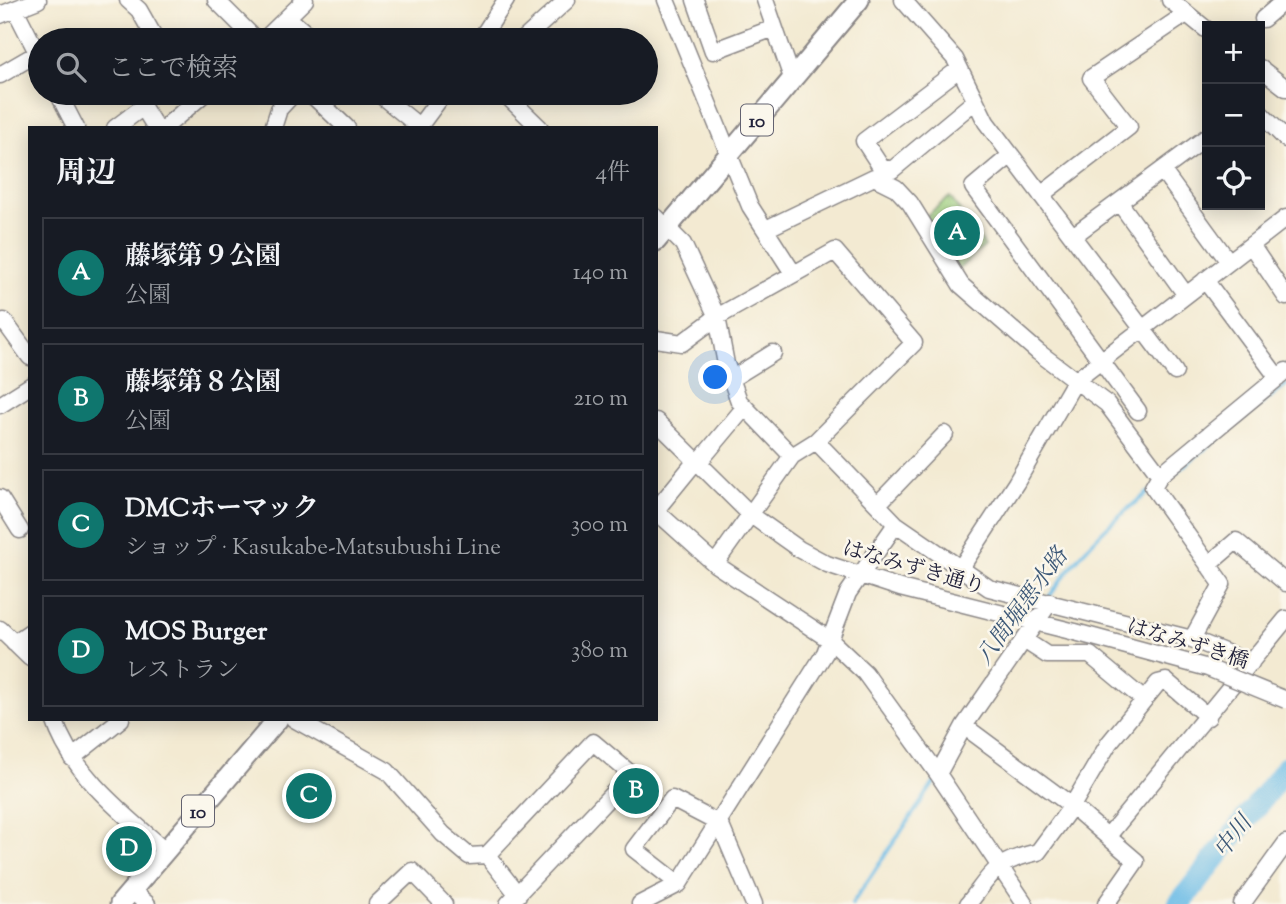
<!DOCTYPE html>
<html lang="ja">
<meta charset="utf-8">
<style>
:root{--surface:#171b24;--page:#20242c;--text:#f1f3f6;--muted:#9ea1a6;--line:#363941;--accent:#0f766e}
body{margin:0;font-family:"Sorts Mill Goudy","Noto Serif JP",serif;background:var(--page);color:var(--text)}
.controls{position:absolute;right:21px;top:21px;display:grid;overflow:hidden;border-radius:0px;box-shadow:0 4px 18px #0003}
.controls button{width:63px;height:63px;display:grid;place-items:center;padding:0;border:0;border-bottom:2px solid var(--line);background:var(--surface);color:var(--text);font:35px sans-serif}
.you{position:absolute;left:716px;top:378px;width:24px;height:24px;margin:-18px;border:5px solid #fff;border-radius:50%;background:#1a73e8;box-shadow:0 0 0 10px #1a73e833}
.badge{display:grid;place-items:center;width:46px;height:46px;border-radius:50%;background:var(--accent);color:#fff;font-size:23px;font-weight:700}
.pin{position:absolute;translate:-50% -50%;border:4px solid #fff;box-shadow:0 2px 7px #0006}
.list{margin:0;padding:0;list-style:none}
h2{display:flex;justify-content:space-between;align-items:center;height:91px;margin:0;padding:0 28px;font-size:30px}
h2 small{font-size:23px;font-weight:400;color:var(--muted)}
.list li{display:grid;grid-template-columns:46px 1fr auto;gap:21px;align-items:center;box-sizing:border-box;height:112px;margin:0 14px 14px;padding:0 14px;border:2px solid var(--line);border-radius:0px}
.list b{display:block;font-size:26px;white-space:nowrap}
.list p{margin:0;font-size:23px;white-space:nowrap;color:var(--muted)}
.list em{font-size:23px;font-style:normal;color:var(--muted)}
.icon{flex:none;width:38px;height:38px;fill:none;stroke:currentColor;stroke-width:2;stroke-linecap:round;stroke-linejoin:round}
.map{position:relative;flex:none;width:1286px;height:904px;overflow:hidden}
.search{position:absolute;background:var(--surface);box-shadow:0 4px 18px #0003;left:28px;top:28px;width:630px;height:77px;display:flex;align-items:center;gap:18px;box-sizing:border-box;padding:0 24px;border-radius:38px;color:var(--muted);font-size:26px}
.panel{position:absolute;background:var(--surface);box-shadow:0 4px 18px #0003;left:28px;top:126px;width:630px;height:595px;border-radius:0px}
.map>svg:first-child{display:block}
.park{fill:url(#park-tufts);stroke:#607a5e;stroke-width:2}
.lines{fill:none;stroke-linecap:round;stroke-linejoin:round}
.stream{stroke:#6bbbe6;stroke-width:3.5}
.river{stroke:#6bbbe6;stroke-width:23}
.minor-casing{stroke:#8a8686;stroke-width:19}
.major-casing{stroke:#8a8686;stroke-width:23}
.minor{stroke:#fff;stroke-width:16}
.major{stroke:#fff;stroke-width:19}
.minor-bridge-casing{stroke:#8a8686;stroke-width:19;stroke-linecap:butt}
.minor-bridge{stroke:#fff;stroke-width:16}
.labels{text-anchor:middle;stroke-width:5;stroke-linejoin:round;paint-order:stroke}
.shield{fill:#fbf7ec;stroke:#636270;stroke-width:2}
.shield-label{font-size:19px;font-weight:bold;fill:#22223b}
.street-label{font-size:21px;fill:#22223b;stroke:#fbf7ec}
.water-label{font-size:23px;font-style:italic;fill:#3c5877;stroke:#fbf7ec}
</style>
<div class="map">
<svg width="1286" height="904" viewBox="0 0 1286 904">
<defs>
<pattern id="park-tufts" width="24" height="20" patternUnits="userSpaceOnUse" patternTransform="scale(1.75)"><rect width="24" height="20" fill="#9fd180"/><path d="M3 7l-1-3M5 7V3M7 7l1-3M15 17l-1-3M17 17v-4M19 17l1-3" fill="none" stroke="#89b370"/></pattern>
</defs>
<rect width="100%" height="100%" fill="#fbf7ec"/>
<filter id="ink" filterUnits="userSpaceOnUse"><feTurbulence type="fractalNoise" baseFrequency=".0143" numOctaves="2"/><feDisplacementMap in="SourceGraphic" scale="14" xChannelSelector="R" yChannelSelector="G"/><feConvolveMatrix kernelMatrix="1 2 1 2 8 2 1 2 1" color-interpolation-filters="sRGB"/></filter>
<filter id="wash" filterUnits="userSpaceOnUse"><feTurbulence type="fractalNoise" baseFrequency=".00686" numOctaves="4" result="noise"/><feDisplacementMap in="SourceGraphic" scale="28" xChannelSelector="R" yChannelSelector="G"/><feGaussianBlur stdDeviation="1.57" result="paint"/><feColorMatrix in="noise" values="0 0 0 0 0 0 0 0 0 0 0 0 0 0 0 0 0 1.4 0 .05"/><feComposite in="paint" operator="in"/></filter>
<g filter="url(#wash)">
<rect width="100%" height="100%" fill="#f3ead2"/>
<path class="park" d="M 950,197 L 985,246 L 957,270 L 926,216 Z
M 641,773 L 653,783 L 631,812 L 618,799 Z"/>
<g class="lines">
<path class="stream" d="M 1175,473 L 1286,385
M 1049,597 C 1081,551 1104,526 1149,492
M 852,904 L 936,780"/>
<path class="river" d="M 1179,904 L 1286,768"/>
</g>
</g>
<g filter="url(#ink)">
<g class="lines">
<defs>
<path id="minor" d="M 128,0 L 139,10 L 156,40
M 216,0 L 256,40
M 666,0 L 750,206 L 793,273
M 695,0 L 713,51 L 774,28
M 765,0 L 792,78
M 903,0 L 955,59 L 986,122 L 1175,372
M 1170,0 L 1207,30
M 15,9 L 40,58
M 0,15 L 38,0
M 288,18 L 314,40
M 1263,19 L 1285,0
M 264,40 L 305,0
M 480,40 L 506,0
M 523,40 L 567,0
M 1260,68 L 1286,88
M 959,69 L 864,141 L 881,167 L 892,170 L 975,101
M 0,75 L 38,53
M 58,93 L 76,128
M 310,93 L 347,128
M 378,93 L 421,128
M 504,93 L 540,128
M 1260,113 L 1286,139
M 115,128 L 143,107 L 156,128
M 164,128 L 205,93
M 273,128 L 279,109 L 294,93
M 418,128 L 444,93
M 1011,155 L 973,187 L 1138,411
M 1162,170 L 1229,262
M 1041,195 L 1129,127 L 1091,78 L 1186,14
M 1119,202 L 1186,295
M 656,217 L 683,244 L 717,317 L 726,364 L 739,401 L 792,456
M 766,229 L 874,177 L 896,188 L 910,203 L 961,285 L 1038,352 L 1107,404 L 1160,475
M 1073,236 L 1207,137
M 1251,245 L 1286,297
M 1205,280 L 1278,378
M 0,323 L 4,321 L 30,357
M 656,339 L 682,343 L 717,317 L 835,251 L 914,343 L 816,441
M 731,379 L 773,353
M 0,405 L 30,386
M 656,421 L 751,515 L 799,549 L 827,564 L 900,588 L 1075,632
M 699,462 L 745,407
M 0,498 L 20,530
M 878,504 L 945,434
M 656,510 L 691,467
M 656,511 L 715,564 L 830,640 L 865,673 L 938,774 L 1025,904
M 715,564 L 792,456 L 816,441 L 896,524 L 989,588 L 1192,639 L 1251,663
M 1208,565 L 1236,541 L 1286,583
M 960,569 L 1016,483 L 1075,381 L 1286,218
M 0,629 L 30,658
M 1192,639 L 1222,584 L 1153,487 L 1160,475 L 1286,371
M 1024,640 L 1047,655 L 1090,655 L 1144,700
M 14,643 L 30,632
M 54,719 C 72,774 122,813 165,850
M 294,719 L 387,771 L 443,834 L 469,856 L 487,855 L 518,895
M 964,726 L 1072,806 L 1136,861 L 1106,904
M 72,758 L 121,719
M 938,774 L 964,726 L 1050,602
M 1108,836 L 1286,619
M 487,855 L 593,742 L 631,774 L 508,904
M 679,884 L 634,849 L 672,799 L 720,824 L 754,904
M 131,890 L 147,904
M 377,904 L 412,871 L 444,904
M 640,904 L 679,884 L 825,653 L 848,593 L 896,524
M 968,904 C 994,871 994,862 1038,852 L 1072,806 L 1109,743 L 1158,683 L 1166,681 L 1208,717
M 1242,904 L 1286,843"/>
<path id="major" d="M 656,241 L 859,0
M 120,904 L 278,719"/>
</defs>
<use href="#minor" class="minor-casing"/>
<use href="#major" class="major-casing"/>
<use href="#minor" class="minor"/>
<use href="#major" class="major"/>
<defs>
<path id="minor-bridge" d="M 1075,632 L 1208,668 L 1286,700"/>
</defs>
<use href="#minor-bridge" class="minor-bridge-casing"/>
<use href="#minor-bridge" class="minor-bridge"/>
</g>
</g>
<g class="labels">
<g class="shield">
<rect x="741" y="104.5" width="32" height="31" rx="5"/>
<rect x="182" y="795.5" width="32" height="31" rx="5"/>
</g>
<g class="shield-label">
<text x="757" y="127">10</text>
<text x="198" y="818">10</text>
</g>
<g class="street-label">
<text transform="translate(914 567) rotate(16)" y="7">はなみずき通り</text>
<text transform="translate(1188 643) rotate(17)" y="7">はなみずき橋</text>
</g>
<g class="water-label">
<text transform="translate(1021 606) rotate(-54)" y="8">八間堀悪水路</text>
<text transform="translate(1232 836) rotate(-52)" y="8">中川</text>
</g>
</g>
</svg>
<div class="controls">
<button>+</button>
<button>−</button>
<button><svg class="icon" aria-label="locate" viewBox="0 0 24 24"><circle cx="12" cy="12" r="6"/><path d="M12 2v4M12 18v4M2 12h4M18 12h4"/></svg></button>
</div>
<div class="you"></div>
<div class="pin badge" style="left:957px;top:233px">A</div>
<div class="pin badge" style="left:636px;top:791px">B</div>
<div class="pin badge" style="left:309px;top:796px">C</div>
<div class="pin badge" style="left:129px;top:849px">D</div>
<div class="search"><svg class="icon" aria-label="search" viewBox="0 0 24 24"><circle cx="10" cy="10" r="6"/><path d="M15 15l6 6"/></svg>ここで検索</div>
<section class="panel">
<h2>周辺<small>4件</small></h2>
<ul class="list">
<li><span class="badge">A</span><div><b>藤塚第９公園</b><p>公園</p></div><em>140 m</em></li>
<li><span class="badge">B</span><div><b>藤塚第８公園</b><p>公園</p></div><em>210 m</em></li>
<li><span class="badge">C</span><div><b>DMCホーマック</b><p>ショップ · Kasukabe-Matsubushi Line</p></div><em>300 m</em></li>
<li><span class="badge">D</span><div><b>MOS Burger</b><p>レストラン</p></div><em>380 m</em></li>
</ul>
</section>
</div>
